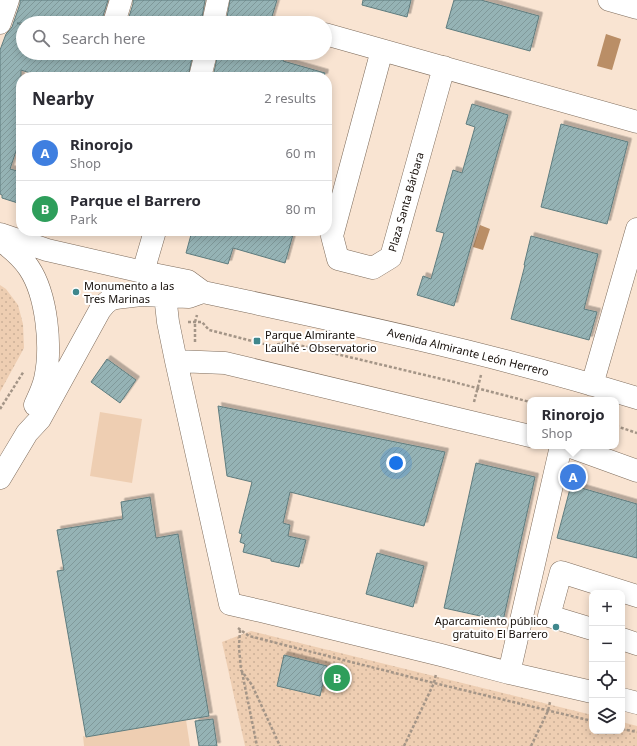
<!DOCTYPE html>
<meta charset="utf-8">
<style>
:root{--surface:#fff;--page:#f2f2f3;--text:#2b2b33;--muted:#7c7c81;--line:#e1e1e2;--accent:#3f878c}
body{margin:0;font-family:"Noto Sans",sans-serif;background:var(--page);color:var(--text)}
.controls{position:absolute;right:12px;bottom:12px;display:grid;overflow:hidden;border-radius:8px;box-shadow:0 2px 10px #0003}
.controls button{width:36px;height:36px;display:grid;place-items:center;padding:0;border:0;border-bottom:1px solid var(--line);background:var(--surface);color:var(--text);font:20px sans-serif}
.you{position:absolute;left:396px;top:463px;width:14px;height:14px;margin:-10px;border:3px solid #fff;border-radius:50%;background:#1a73e8;box-shadow:0 0 0 6px #1a73e833}
.badge{display:grid;place-items:center;width:26px;height:26px;border-radius:50%;background:var(--accent);color:#fff;font-size:13px;font-weight:700}
.pin{position:absolute;translate:-50% -50%;border:2px solid #fff;box-shadow:0 1px 4px #0006}
.popup{position:absolute;left:527px;top:397px;width:92px;height:52px;box-sizing:border-box;display:grid;place-content:center;border-radius:8px;background:var(--surface);filter:drop-shadow(0 1px 3px #0005);font-size:13px;white-space:nowrap;color:var(--muted)}
.popup b{font-size:15px;color:var(--text)}
.popup::after{content:'';position:absolute;left:50%;top:100%;margin-left:-8px;border:8px solid transparent;border-top-color:var(--surface)}
.list{margin:0;padding:0;list-style:none}
h2{display:flex;justify-content:space-between;align-items:center;height:52px;margin:0;padding:0 16px;font-size:17px}
h2 small{font-size:13px;font-weight:400;color:var(--muted)}
.list li{display:grid;grid-template-columns:26px 1fr auto;gap:12px;align-items:center;box-sizing:border-box;height:56px;padding:0 16px;border-top:1px solid var(--line)}
.list b{display:block;font-size:15px;white-space:nowrap}
.list p{margin:0;font-size:13px;white-space:nowrap;color:var(--muted)}
.list em{font-size:13px;font-style:normal;color:var(--muted)}
.icon{flex:none;width:22px;height:22px;fill:none;stroke:currentColor;stroke-width:2;stroke-linecap:round;stroke-linejoin:round}
.map{position:relative;flex:none;width:637px;height:746px;overflow:hidden}
.search{position:absolute;background:var(--surface);box-shadow:0 2px 10px #0003;left:16px;top:16px;width:316px;height:44px;display:flex;align-items:center;gap:10px;box-sizing:border-box;padding:0 14px;border-radius:22px;color:var(--muted);font-size:15px}
.panel{position:absolute;background:var(--surface);box-shadow:0 2px 10px #0003;left:16px;top:72px;width:316px;height:164px;border-radius:16px}
.map>svg:first-child{display:block}
.green{fill:#eeceb2}
.park{fill:url(#park-dots)}
.water{fill:#ba8e66}
.building{fill:url(#building-hatch);stroke:#5f7c7e;filter:url(#shadow)}
.lines{fill:none;stroke-linecap:round;stroke-linejoin:round}
.minor-casing{stroke:#7e6c5c;stroke-width:23}
.path{stroke:#a49587;stroke-width:2.5;stroke-dasharray:3 2;stroke-linecap:butt}
.minor{stroke:#fff;stroke-width:22}
.poi-dot{fill:#3f878c;stroke:#fff;stroke-width:1.5}
.labels{text-anchor:middle;stroke-width:4;stroke-linejoin:round;paint-order:stroke}
.street-label{font-size:11px;fill:#150e09;stroke:#fff}
.poi-label{font-size:11px;fill:#150e09;stroke:#fff;text-anchor:start}
</style>
<div class="map">
<svg width="637" height="746" viewBox="0 0 637 746">
<defs>
<pattern id="park-dots" width="8" height="8" patternUnits="userSpaceOnUse"><rect width="8" height="8" fill="#eeceb2"/><path d="M2 2h.1M6 6h.1" fill="none" stroke="#cbb098" stroke-width="1.8" stroke-linecap="round"/></pattern>
<pattern id="building-hatch" width="6" height="6" patternUnits="userSpaceOnUse"><rect width="6" height="6" fill="#95b3b5"/><path d="M-1 1l2-2M0 6l6-6M5 7l2-2" fill="none" stroke="#80999a"/></pattern>
<filter id="shadow"><feDropShadow dx="3.5" dy="-3.5" stdDeviation="0" flood-color="#0004"/></filter>
</defs>
<rect width="100%" height="100%" fill="#f9e4d2"/>
<path class="green" d="M 100,412 L 142,419 L 132,483 L 90,476 Z
M 186,720 L 190,746 L 84,746 L 83,736 L 86,737 Z"/>
<path class="park" d="M 0,285 L 6,289 L 18,305 L 23,324 L 24,348 L 0,392 Z
M 251,631 L 592,715 L 592,731 L 622,731 L 622,722 L 637,726 L 637,746 L 245,746 L 222,642 Z"/>
<path class="water" d="M 606,34 L 621,39 L 612,70 L 597,66 Z
M 480,225 L 490,229 L 483,250 L 473,247 Z"/>
<path class="building" d="M 20,0 L 108,0 L 102,19 L 102,23 L 17,23 L 23,26 L 23,53 L 193,53 L 188,77 L 42,77 L 21,70 L 21,136 L 10,169 L 21,172 L 21,204 L 2,198 L 2,195 L 0,194 L 0,50 L 6,34 L 8,32 L 12,27 L 20,4 Z
M 133,0 L 205,0 L 201,23 L 127,23 L 133,4 Z
M 230,0 L 277,0 L 270,23 L 226,23 Z
M 363,0 L 411,0 L 407,17 L 362,5 Z
M 454,0 L 481,0 L 539,16 L 530,51 L 446,28 Z
M 218,53 L 285,53 L 283,61 L 325,73 L 324,77 L 213,77 Z
M 472,104 L 508,115 L 454,306 L 417,295 L 423,276 L 431,279 L 444,233 L 436,231 L 453,170 L 462,173 L 475,127 L 466,124 Z
M 561,124 L 628,142 L 607,224 L 541,207 Z
M 192,231 L 294,231 L 285,263 L 233,248 L 228,264 L 186,253 Z
M 531,236 L 598,254 L 584,309 L 597,312 L 589,340 L 511,319 L 525,265 L 524,265 Z
M 107,359 L 136,380 L 120,403 L 91,382 Z
M 218,406 L 445,452 L 424,526 L 290,492 L 283,523 L 290,525 L 288,536 L 306,540 L 299,567 L 271,561 L 271,559 L 243,552 L 245,544 L 240,542 L 242,534 L 239,533 L 252,482 L 227,476 Z
M 476,463 L 535,477 L 503,621 L 444,608 Z
M 571,485 L 637,504 L 637,558 L 557,538 Z
M 150,497 L 156,538 L 178,534 L 209,716 L 86,737 L 57,571 L 64,570 L 57,530 L 123,519 L 121,502 Z
M 377,553 L 424,566 L 413,607 L 366,594 Z
M 284,655 L 327,666 L 320,696 L 277,686 Z
M 213,719 L 217,746 L 199,746 L 195,721 Z"/>
<g class="lines">
<defs>
<path id="minor" d="M 609,0 L 637,8
M 0,23 L 8,0
M 114,23 L 121,0
M 213,23 L 218,0
M 325,34 L 637,122
M 382,50 L 332,236 L 338,259 L 373,268 L 391,257 L 444,67
M 200,77 L 206,53
M 0,234 L 47,250 L 143,272 L 188,281 L 203,292 C 349,323 495,354 637,398
M 0,240 C 11,248 21,256 29,268 C 47,295 52,347 45,379 C 43,388 39,396 35,405
M 143,272 L 155,231
M 165,295 L 168,322 L 176,361 L 230,604 L 261,611 L 441,655 L 509,673 L 592,692
M 176,361 L 225,363 L 530,436
M 592,385 L 637,229
M 568,446 L 637,471
M 0,478 L 27,433 L 40,419 L 100,310 L 105,304 L 111,299 L 124,297 L 141,295 L 189,297 L 203,292
M 592,629 L 549,616 L 561,572 L 637,596
M 622,639 L 637,644
M 509,673 L 561,446
M 622,699 L 637,703"/>
</defs>
<use href="#minor" class="minor-casing"/>
<path class="path" d="M 188,322 L 202,322 L 209,330 L 272,346 L 286,342 L 450,381 L 530,402
M 195,342 L 195,322 L 197,315
M 474,402 L 481,375
M 0,409 L 24,371
M 616,426 L 637,433
M 238,628 L 249,636 L 434,683 L 592,721
M 240,630 L 239,647 L 241,670 L 252,685 L 280,746
M 242,672 L 257,746
M 622,729 L 637,732
M 404,746 L 434,683 L 436,674
M 531,746 L 548,711 L 550,702"/>
<use href="#minor" class="minor"/>
</g>
<g class="poi-dot">
<circle cx="76" cy="292" r="4"/>
<rect x="253" y="337" width="8" height="8" rx="2"/>
<circle cx="556" cy="627" r="4"/>
</g>
<g class="labels">
<g class="street-label">
<text transform="translate(406 202) rotate(-74)" y="4">Plaza Santa Bárbara</text>
<text transform="translate(468 352) rotate(14)" y="4">Avenida Almirante León Herrero</text>
</g>
<g class="poi-label">
<text x="84" y="290">Monumento a las<tspan x="84" dy="13">Tres Marinas</tspan></text>
<text x="265" y="339">Parque Almirante<tspan x="265" dy="13">Laulhé - Observatorio</tspan></text>
<text x="548" y="625" text-anchor="end">Aparcamiento público<tspan x="548" dy="13">gratuito El Barrero</tspan></text>
</g>
</g>
</svg>
<div class="controls">
<button>+</button>
<button>−</button>
<button><svg class="icon" aria-label="locate" viewBox="0 0 24 24"><circle cx="12" cy="12" r="6"/><path d="M12 2v4M12 18v4M2 12h4M18 12h4"/></svg></button>
<button><svg class="icon" aria-label="layers" viewBox="0 0 24 24"><path d="M12 4l9 5-9 5-9-5zM3 14l9 5 9-5"/></svg></button>
</div>
<div class="you"></div>
<div class="pin badge" style="left:573px;top:477px;background:#3f7fe0">A</div>
<div class="popup"><b>Rinorojo</b>Shop</div>
<div class="pin badge" style="left:337px;top:678px;background:#2e9e5b">B</div>
<div class="search"><svg class="icon" aria-label="search" viewBox="0 0 24 24"><circle cx="10" cy="10" r="6"/><path d="M15 15l6 6"/></svg>Search here</div>
<section class="panel">
<h2>Nearby<small>2 results</small></h2>
<ul class="list">
<li><span class="badge" style="background:#3f7fe0">A</span><div><b>Rinorojo</b><p>Shop</p></div><em>60 m</em></li>
<li><span class="badge" style="background:#2e9e5b">B</span><div><b>Parque el Barrero</b><p>Park</p></div><em>80 m</em></li>
</ul>
</section>
</div>
